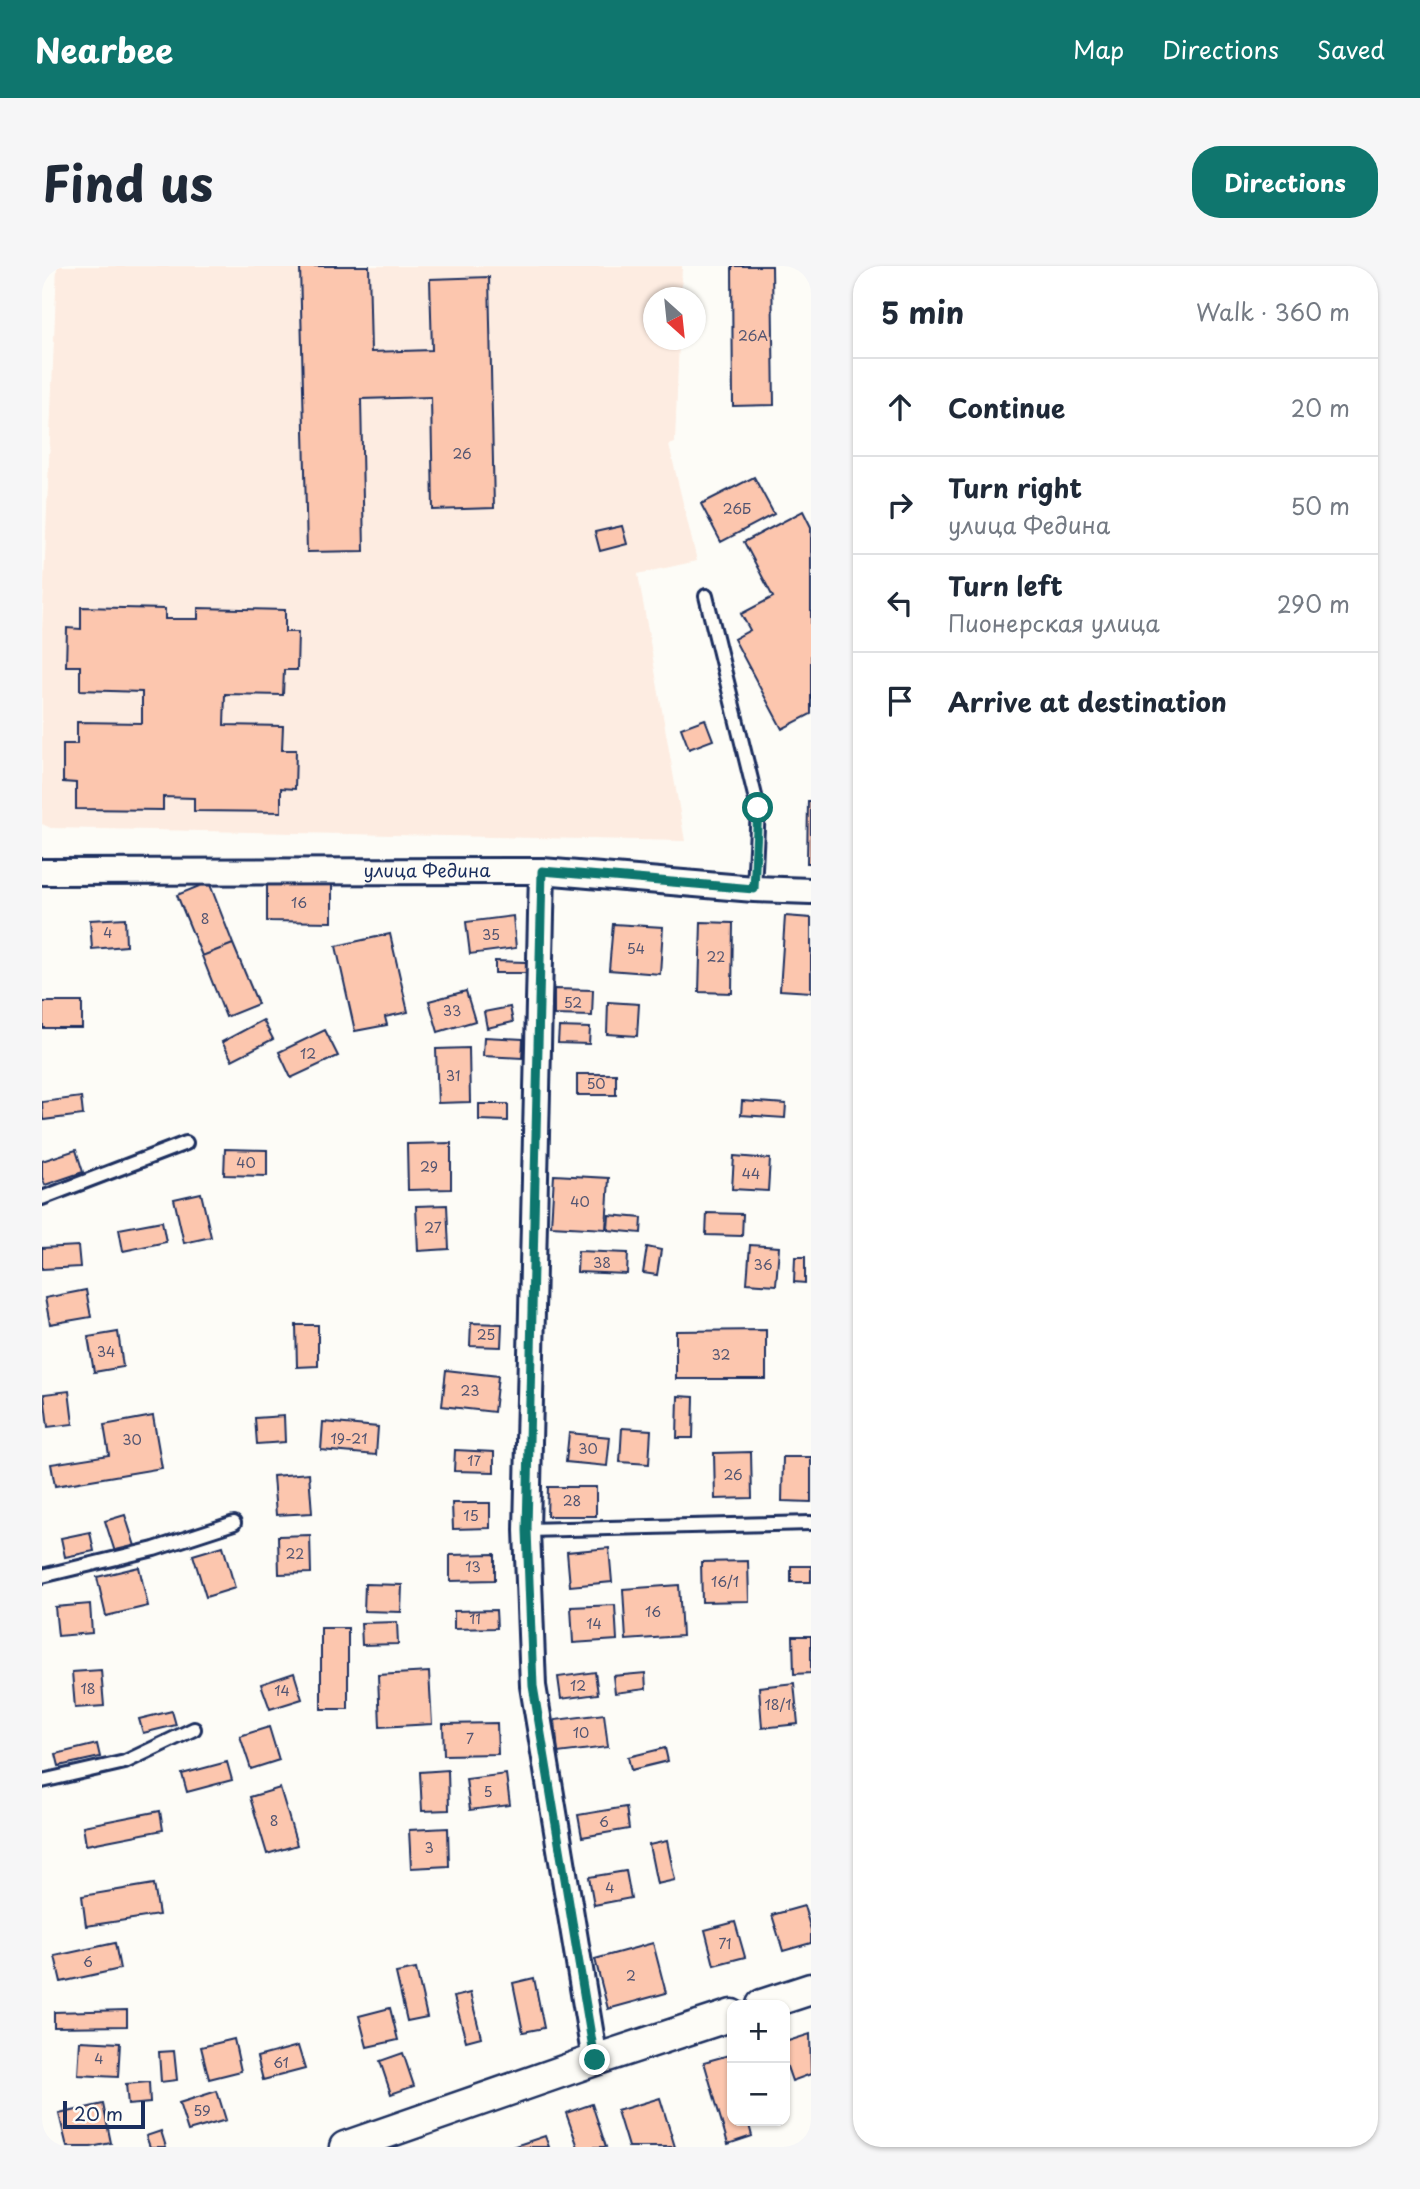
<!DOCTYPE html>
<meta charset="utf-8">
<style>
:root{--surface:#fff;--page:#f6f6f7;--text:#1f2937;--muted:#747a83;--line:#e0e1e3;--accent:#0f766e}
body{margin:0;font-family:"Playpen Sans",sans-serif;background:var(--page);color:var(--text)}
.controls{position:absolute;right:21px;bottom:21px;display:grid;overflow:hidden;border-radius:14px;box-shadow:0 2px 5px #0004}
.controls button{width:63px;height:63px;display:grid;place-items:center;padding:0;border:0;border-bottom:2px solid var(--line);background:var(--surface);color:var(--text);font:35px sans-serif}
.compass{position:absolute;left:601px;top:21px;width:63px;height:63px;border-radius:50%;background:var(--surface);box-shadow:0 2px 5px #0004;rotate:153deg}
.scale{position:absolute;left:21px;bottom:18px;width:82px;box-sizing:border-box;padding-left:7px;border:4px solid #1b2f5e;border-top:0;font-size:19px;line-height:24px;white-space:nowrap;color:#1b2f5e;-webkit-text-stroke:5px #fdfcf7;paint-order:stroke}
.stop{position:absolute;width:21px;height:21px;margin:-16px;border:5px solid #0f766e;border-radius:50%;background:#fff}
.stop.end{background:#0f766e;border-color:#fff;box-shadow:0 2px 7px #0008}
.list{margin:0;padding:0;list-style:none}
h2{display:flex;justify-content:space-between;align-items:center;height:91px;margin:0;padding:0 28px;font-size:30px}
h2 small{font-size:23px;font-weight:400;color:var(--muted)}
.list li{display:grid;grid-template-columns:46px 1fr auto;gap:21px;align-items:center;box-sizing:border-box;height:98px;padding:0 28px;border-top:2px solid var(--line)}
.list b{display:block;font-size:26px;white-space:nowrap}
.list p{margin:0;font-size:23px;white-space:nowrap;color:var(--muted)}
.list em{font-size:23px;font-style:normal;color:var(--muted)}
.icon{flex:none;width:38px;height:38px;fill:none;stroke:currentColor;stroke-width:2;stroke-linecap:round;stroke-linejoin:round}
.map{position:relative;flex:none;width:769px;height:1881px;overflow:hidden;border-radius:28px}
header{display:flex;align-items:center;gap:42px;box-sizing:border-box;height:98px;padding:0 35px;background:var(--accent);color:#fff}
header strong{font-size:33px}
nav{display:flex;gap:38px;margin-inline-start:auto;font-size:24px}
.intro{display:flex;align-items:center;justify-content:space-between;box-sizing:border-box;height:168px;padding:0 42px}
h1{margin:0;font-size:49px}
.button{padding:18px 32px;border-radius:28px;background:var(--accent);color:#fff;font-size:24px;font-weight:700}
main{display:flex;gap:42px;padding:0 42px}
aside{flex:1;background:var(--surface);border-radius:28px;box-shadow:0 2px 5px #0004}
.map>svg:first-child{display:block}
.built{fill:#fdece1}
.building{fill:#fcc6ae;stroke:#1b2f5e;stroke-width:2}
.lines{fill:none;stroke-linecap:round;stroke-linejoin:round}
.service-casing{stroke:#1b2f5e;stroke-width:18}
.minor-casing{stroke:#1b2f5e;stroke-width:30}
.tertiary-casing{stroke:#1b2f5e;stroke-width:35}
.service{stroke:#fdfcf7;stroke-width:12}
.minor{stroke:#fdfcf7;stroke-width:24}
.tertiary{stroke:#fdfcf7;stroke-width:30}
.route{stroke:#0f766e;stroke-width:9}
.labels{text-anchor:middle;stroke-width:5;stroke-linejoin:round;paint-order:stroke}
.number-label{font-size:14px;fill:#535572}
.street-label{font-size:18px;fill:#1b2f5e;stroke:#fdfcf7}
</style>
<header>
<strong>Nearbee</strong>
<nav><a>Map</a><a>Directions</a><a>Saved</a></nav>
</header>
<div class="intro"><h1>Find us</h1><a class="button">Directions</a></div>
<main>
<div class="map">
<svg width="769" height="1881" viewBox="0 0 769 1881">
<rect width="100%" height="100%" fill="#fdfcf7"/>
<filter id="ink" filterUnits="userSpaceOnUse"><feTurbulence type="fractalNoise" baseFrequency=".0143" numOctaves="2"/><feDisplacementMap in="SourceGraphic" scale="14" xChannelSelector="R" yChannelSelector="G"/><feConvolveMatrix kernelMatrix="1 2 1 2 8 2 1 2 1" color-interpolation-filters="sRGB"/></filter>
<g filter="url(#ink)">
<path class="built" d="M 15,0 L 640,0 L 639,31 L 612,32 L 612,74 L 637,74 L 633,177 L 627,179 L 655,295 L 596,308 L 643,575 L 9,562 L 0,558 L 0,365 Z"/>
<path class="building" d="M 258,0 L 327,0 L 329,86 L 390,84 L 388,13 L 447,11 L 452,242 L 391,244 L 389,131 L 319,133 L 322,285 L 265,286 Z
M 690,0 L 730,0 L 732,139 L 691,140 Z
M 712,211 L 732,248 L 679,276 L 659,238 Z
M 761,245 L 769,261 L 769,448 L 740,463 L 692,373 L 708,364 L 699,348 L 731,331 L 702,276 Z
M 580,260 L 585,278 L 558,285 L 553,266 Z
M 39,341 L 123,343 L 123,353 L 156,353 L 156,342 L 243,344 L 243,366 L 256,366 L 255,404 L 242,404 L 241,429 L 183,428 L 182,459 L 241,460 L 240,484 L 254,484 L 253,523 L 239,522 L 239,546 L 152,545 L 152,532 L 121,531 L 121,544 L 34,543 L 34,517 L 21,516 L 21,478 L 35,478 L 35,456 L 100,457 L 100,426 L 38,424 L 38,400 L 24,400 L 25,362 L 39,363 Z
M 663,453 L 671,474 L 647,483 L 639,462 Z
M 766,535 L 769,535 L 769,597 L 765,597 Z
M 167,616 L 191,678 L 160,690 L 135,629 Z
M 225,619 L 290,619 L 290,656 L 225,655 Z
M 471,650 L 474,682 L 428,688 L 424,656 Z
M 743,650 L 769,652 L 769,726 L 738,724 Z
M 83,652 L 84,680 L 50,683 L 48,654 Z
M 659,656 L 691,657 L 690,727 L 657,726 Z
M 571,658 L 621,661 L 618,708 L 567,704 Z
M 348,668 L 366,746 L 343,751 L 345,759 L 313,765 L 294,680 Z
M 191,678 L 216,738 L 184,751 L 160,690 Z
M 453,695 L 484,696 L 484,707 L 453,707 Z
M 512,723 L 551,724 L 550,750 L 512,749 Z
M 424,725 L 433,755 L 396,766 L 387,735 Z
M 1,736 L 40,736 L 40,762 L 1,762 Z
M 566,736 L 597,738 L 595,770 L 565,768 Z
M 468,741 L 471,756 L 445,762 L 442,746 Z
M 221,754 L 231,773 L 190,794 L 180,776 Z
M 517,761 L 548,762 L 547,778 L 516,777 Z
M 283,764 L 296,790 L 249,812 L 237,786 Z
M 442,771 L 481,773 L 480,792 L 441,790 Z
M 427,782 L 428,836 L 396,837 L 394,783 Z
M 535,808 L 574,808 L 574,829 L 535,829 Z
M 39,831 L 41,849 L 1,854 L 0,836 Z
M 700,835 L 744,838 L 743,852 L 699,849 Z
M 437,838 L 466,838 L 466,855 L 437,854 Z
M 409,877 L 409,923 L 366,924 L 365,878 Z
M 183,883 L 225,884 L 225,910 L 182,909 Z
M 34,884 L 41,906 L 3,919 L 0,911 L 0,895 Z
M 692,890 L 728,893 L 726,925 L 690,923 Z
M 512,909 L 567,912 L 564,963 L 509,960 Z
M 159,927 L 169,971 L 142,977 L 132,933 Z
M 405,939 L 407,983 L 376,985 L 374,940 Z
M 665,947 L 701,948 L 700,970 L 664,969 Z
M 567,949 L 600,952 L 599,967 L 566,964 Z
M 120,955 L 124,976 L 81,985 L 77,963 Z
M 708,979 L 737,981 L 734,1019 L 705,1017 Z
M 36,980 L 38,1001 L 0,1003 L 0,982 Z
M 605,981 L 619,984 L 615,1009 L 601,1007 Z
M 536,985 L 586,987 L 585,1008 L 535,1006 Z
M 753,991 L 763,991 L 763,1017 L 752,1016 Z
M 44,1024 L 49,1051 L 8,1058 L 3,1032 Z
M 429,1057 L 460,1058 L 459,1081 L 428,1080 Z
M 254,1059 L 276,1059 L 276,1100 L 255,1101 Z
M 724,1064 L 724,1113 L 634,1113 L 634,1065 Z
M 76,1066 L 81,1101 L 52,1106 L 46,1071 Z
M 404,1104 L 456,1110 L 452,1146 L 400,1140 Z
M 27,1125 L 31,1158 L 6,1161 L 2,1128 Z
M 636,1130 L 652,1131 L 651,1172 L 635,1172 Z
M 111,1150 L 120,1202 L 13,1220 L 9,1198 L 67,1189 L 62,1159 Z
M 242,1150 L 243,1176 L 215,1178 L 213,1152 Z
M 281,1156 L 336,1161 L 334,1189 L 279,1184 Z
M 580,1162 L 609,1164 L 607,1198 L 578,1196 Z
M 527,1167 L 568,1171 L 565,1200 L 524,1196 Z
M 413,1184 L 452,1186 L 452,1206 L 412,1205 Z
M 709,1186 L 710,1232 L 673,1233 L 672,1187 Z
M 741,1191 L 769,1191 L 769,1236 L 740,1235 Z
M 267,1207 L 270,1247 L 234,1249 L 231,1210 Z
M 506,1221 L 554,1221 L 554,1250 L 505,1250 Z
M 410,1237 L 448,1237 L 448,1262 L 411,1263 Z
M 83,1249 L 93,1280 L 73,1286 L 63,1255 Z
M 48,1266 L 52,1285 L 23,1291 L 19,1272 Z
M 268,1269 L 269,1307 L 237,1308 L 236,1270 Z
M 181,1280 L 193,1322 L 164,1331 L 151,1289 Z
M 567,1282 L 570,1316 L 528,1320 L 525,1286 Z
M 453,1288 L 453,1314 L 408,1315 L 408,1289 Z
M 706,1295 L 707,1335 L 660,1336 L 659,1296 Z
M 749,1300 L 769,1300 L 769,1316 L 749,1316 Z
M 97,1301 L 106,1340 L 64,1350 L 55,1311 Z
M 323,1318 L 360,1319 L 359,1346 L 322,1345 Z
M 637,1319 L 640,1370 L 584,1374 L 581,1323 Z
M 48,1338 L 50,1367 L 16,1370 L 13,1341 Z
M 573,1339 L 575,1374 L 531,1377 L 529,1341 Z
M 454,1344 L 455,1362 L 412,1363 L 412,1345 Z
M 355,1356 L 356,1378 L 320,1379 L 319,1357 Z
M 279,1362 L 306,1362 L 306,1443 L 279,1443 Z
M 751,1370 L 769,1370 L 769,1407 L 752,1408 Z
M 59,1404 L 62,1440 L 33,1442 L 30,1406 Z
M 387,1406 L 390,1458 L 338,1461 L 336,1409 Z
M 553,1406 L 556,1428 L 519,1433 L 516,1411 Z
M 252,1407 L 260,1433 L 228,1443 L 219,1418 Z
M 603,1407 L 604,1423 L 573,1427 L 571,1410 Z
M 752,1417 L 756,1458 L 720,1462 L 717,1421 Z
M 130,1445 L 134,1459 L 101,1467 L 97,1453 Z
M 562,1448 L 566,1481 L 516,1487 L 513,1454 Z
M 455,1457 L 456,1488 L 402,1489 L 401,1458 Z
M 227,1461 L 237,1494 L 209,1503 L 198,1470 Z
M 55,1478 L 58,1491 L 17,1500 L 14,1488 Z
M 623,1482 L 626,1495 L 589,1504 L 586,1491 Z
M 185,1496 L 190,1514 L 145,1526 L 140,1508 Z
M 406,1504 L 407,1544 L 380,1545 L 378,1506 Z
M 464,1508 L 468,1539 L 428,1544 L 424,1513 Z
M 238,1522 L 255,1579 L 225,1588 L 208,1531 Z
M 584,1541 L 587,1563 L 540,1571 L 536,1549 Z
M 118,1545 L 121,1564 L 44,1579 L 41,1560 Z
M 406,1562 L 407,1600 L 369,1602 L 367,1564 Z
M 625,1575 L 633,1614 L 615,1618 L 607,1579 Z
M 584,1605 L 589,1632 L 552,1639 L 547,1611 Z
M 112,1618 L 117,1649 L 44,1660 L 40,1630 Z
M 762,1640 L 769,1664 L 769,1677 L 741,1685 L 730,1649 Z
M 693,1656 L 703,1691 L 672,1699 L 663,1664 Z
M 73,1677 L 78,1703 L 19,1716 L 13,1690 Z
M 611,1677 L 624,1727 L 566,1743 L 553,1693 Z
M 374,1703 L 385,1751 L 365,1755 L 354,1707 Z
M 492,1712 L 502,1762 L 481,1766 L 471,1717 Z
M 428,1727 L 439,1771 L 424,1775 L 412,1731 Z
M 348,1742 L 356,1774 L 325,1781 L 317,1750 Z
M 85,1744 L 85,1760 L 12,1761 L 12,1746 Z
M 768,1768 L 769,1808 L 750,1815 L 743,1795 L 743,1776 Z
M 192,1773 L 199,1805 L 167,1813 L 159,1781 Z
M 38,1775 L 78,1777 L 76,1811 L 36,1809 Z
M 256,1780 L 263,1803 L 221,1814 L 215,1791 Z
M 132,1785 L 135,1814 L 119,1816 L 117,1786 Z
M 361,1787 L 372,1820 L 349,1828 L 338,1795 Z
M 687,1789 L 690,1801 L 690,1855 L 706,1855 L 710,1870 L 686,1878 L 662,1796 Z
M 107,1816 L 108,1837 L 86,1839 L 84,1818 Z
M 175,1825 L 184,1854 L 146,1865 L 137,1837 Z
M 618,1832 L 633,1881 L 586,1881 L 575,1845 Z
M 61,1838 L 69,1877 L 49,1881 L 25,1881 L 17,1848 Z
M 550,1838 L 564,1881 L 536,1881 L 524,1847 Z
M 119,1865 L 124,1881 L 108,1881 L 104,1870 Z
M 503,1870 L 507,1881 L 470,1881 Z"/>
<g class="lines">
<defs>
<path id="service" d="M 664,330 L 716,542 L 712,623
M 0,932 L 144,877
M 485,1264 L 769,1257
M 0,1310 L 112,1283 L 192,1257
M 0,1515 L 83,1496 L 152,1463"/>
<g id="minor">
<path d="M 500,605 L 485,1264 L 491,1420 L 553,1794"/>
<path id="s1" d="M 0,606 L 500,605 L 712,623 L 769,625"/>
</g>
<path id="tertiary" d="M 720,1739 L 769,1723
M 303,1881 L 553,1794 L 690,1749"/>
</defs>
<use href="#service" class="service-casing"/>
<use href="#minor" class="minor-casing"/>
<use href="#tertiary" class="tertiary-casing"/>
<use href="#service" class="service"/>
<use href="#minor" class="minor"/>
<use href="#tertiary" class="tertiary"/>
</g>
</g>
<g class="lines" filter="url(#ink)">
<path class="route" d="M 553,1794 L 491,1420 L 485,1264 L 500,605 L 712,623 L 716,542"/>
</g>
<g class="labels">
<g class="number-label">
<text x="711" y="75">26А</text>
<text x="420" y="193">26</text>
<text x="695" y="248">26Б</text>
<text x="257" y="642">16</text>
<text x="163" y="658">8</text>
<text x="66" y="672">4</text>
<text x="449" y="674">35</text>
<text x="594" y="688">54</text>
<text x="674" y="696">22</text>
<text x="531" y="742">52</text>
<text x="410" y="750">33</text>
<text x="266" y="793">12</text>
<text x="411" y="815">31</text>
<text x="554" y="823">50</text>
<text x="204" y="902">40</text>
<text x="387" y="906">29</text>
<text x="709" y="913">44</text>
<text x="538" y="941">40</text>
<text x="391" y="967">27</text>
<text x="560" y="1002">38</text>
<text x="721" y="1004">36</text>
<text x="444" y="1074">25</text>
<text x="64" y="1091">34</text>
<text x="679" y="1094">32</text>
<text x="428" y="1130">23</text>
<text x="307" y="1178">19-21</text>
<text x="90" y="1179">30</text>
<text x="546" y="1188">30</text>
<text x="432" y="1200">17</text>
<text x="691" y="1214">26</text>
<text x="530" y="1240">28</text>
<text x="429" y="1255">15</text>
<text x="253" y="1293">22</text>
<text x="431" y="1306">13</text>
<text x="683" y="1321">16/1</text>
<text x="611" y="1351">16</text>
<text x="433" y="1358">11</text>
<text x="552" y="1363">14</text>
<text x="536" y="1425">12</text>
<text x="46" y="1428">18</text>
<text x="240" y="1430">14</text>
<text x="736" y="1444">18/1</text>
<text x="539" y="1472">10</text>
<text x="428" y="1478">7</text>
<text x="446" y="1531">5</text>
<text x="232" y="1560">8</text>
<text x="562" y="1561">6</text>
<text x="387" y="1587">3</text>
<text x="568" y="1627">4</text>
<text x="683" y="1683">71</text>
<text x="46" y="1701">6</text>
<text x="589" y="1715">2</text>
<text x="57" y="1798">4</text>
<text x="239" y="1802">61</text>
<text x="160" y="1850">59</text>
</g>
<g class="street-label">
<text dy="6" stroke="none"><textPath href="#s1" startOffset="385">улица Федина</textPath></text>
</g>
</g>
</svg>
<div class="controls">
<button>+</button>
<button>−</button>
</div>
<svg class="compass" viewBox="-18 -18 36 36"><path d="M0-13l5 13h-10z" fill="#e53935"/><path d="M0 13l5-13h-10z" fill="#747a83"/></svg>
<div class="scale">20 m</div>
<div class="stop" style="left:716px;top:542px"></div>
<div class="stop end" style="left:553px;top:1794px"></div>
</div>
<aside>
<h2>5 min<small>Walk · 360 m</small></h2>
<ul class="list">
<li><svg class="icon" aria-label="ahead" viewBox="0 0 24 24"><path d="M12 20V5M6 11l6-6 6 6"/></svg><div><b>Continue</b></div><em>20 m</em></li>
<li><svg class="icon" aria-label="right" viewBox="0 0 24 24"><path d="M7 20v-9h11M14 6l5 5-5 5"/></svg><div><b>Turn right</b><p>улица Федина</p></div><em>50 m</em></li>
<li><svg class="icon" aria-label="left" viewBox="0 0 24 24"><path d="M17 20v-9H6M10 6l-5 5 5 5"/></svg><div><b>Turn left</b><p>Пионерская улица</p></div><em>290 m</em></li>
<li><svg class="icon" aria-label="arrive" viewBox="0 0 24 24"><path d="M6 21V4h12l-3 4 3 4H6"/></svg><div><b>Arrive at destination</b></div></li>
</ul>
</aside>
</main>
